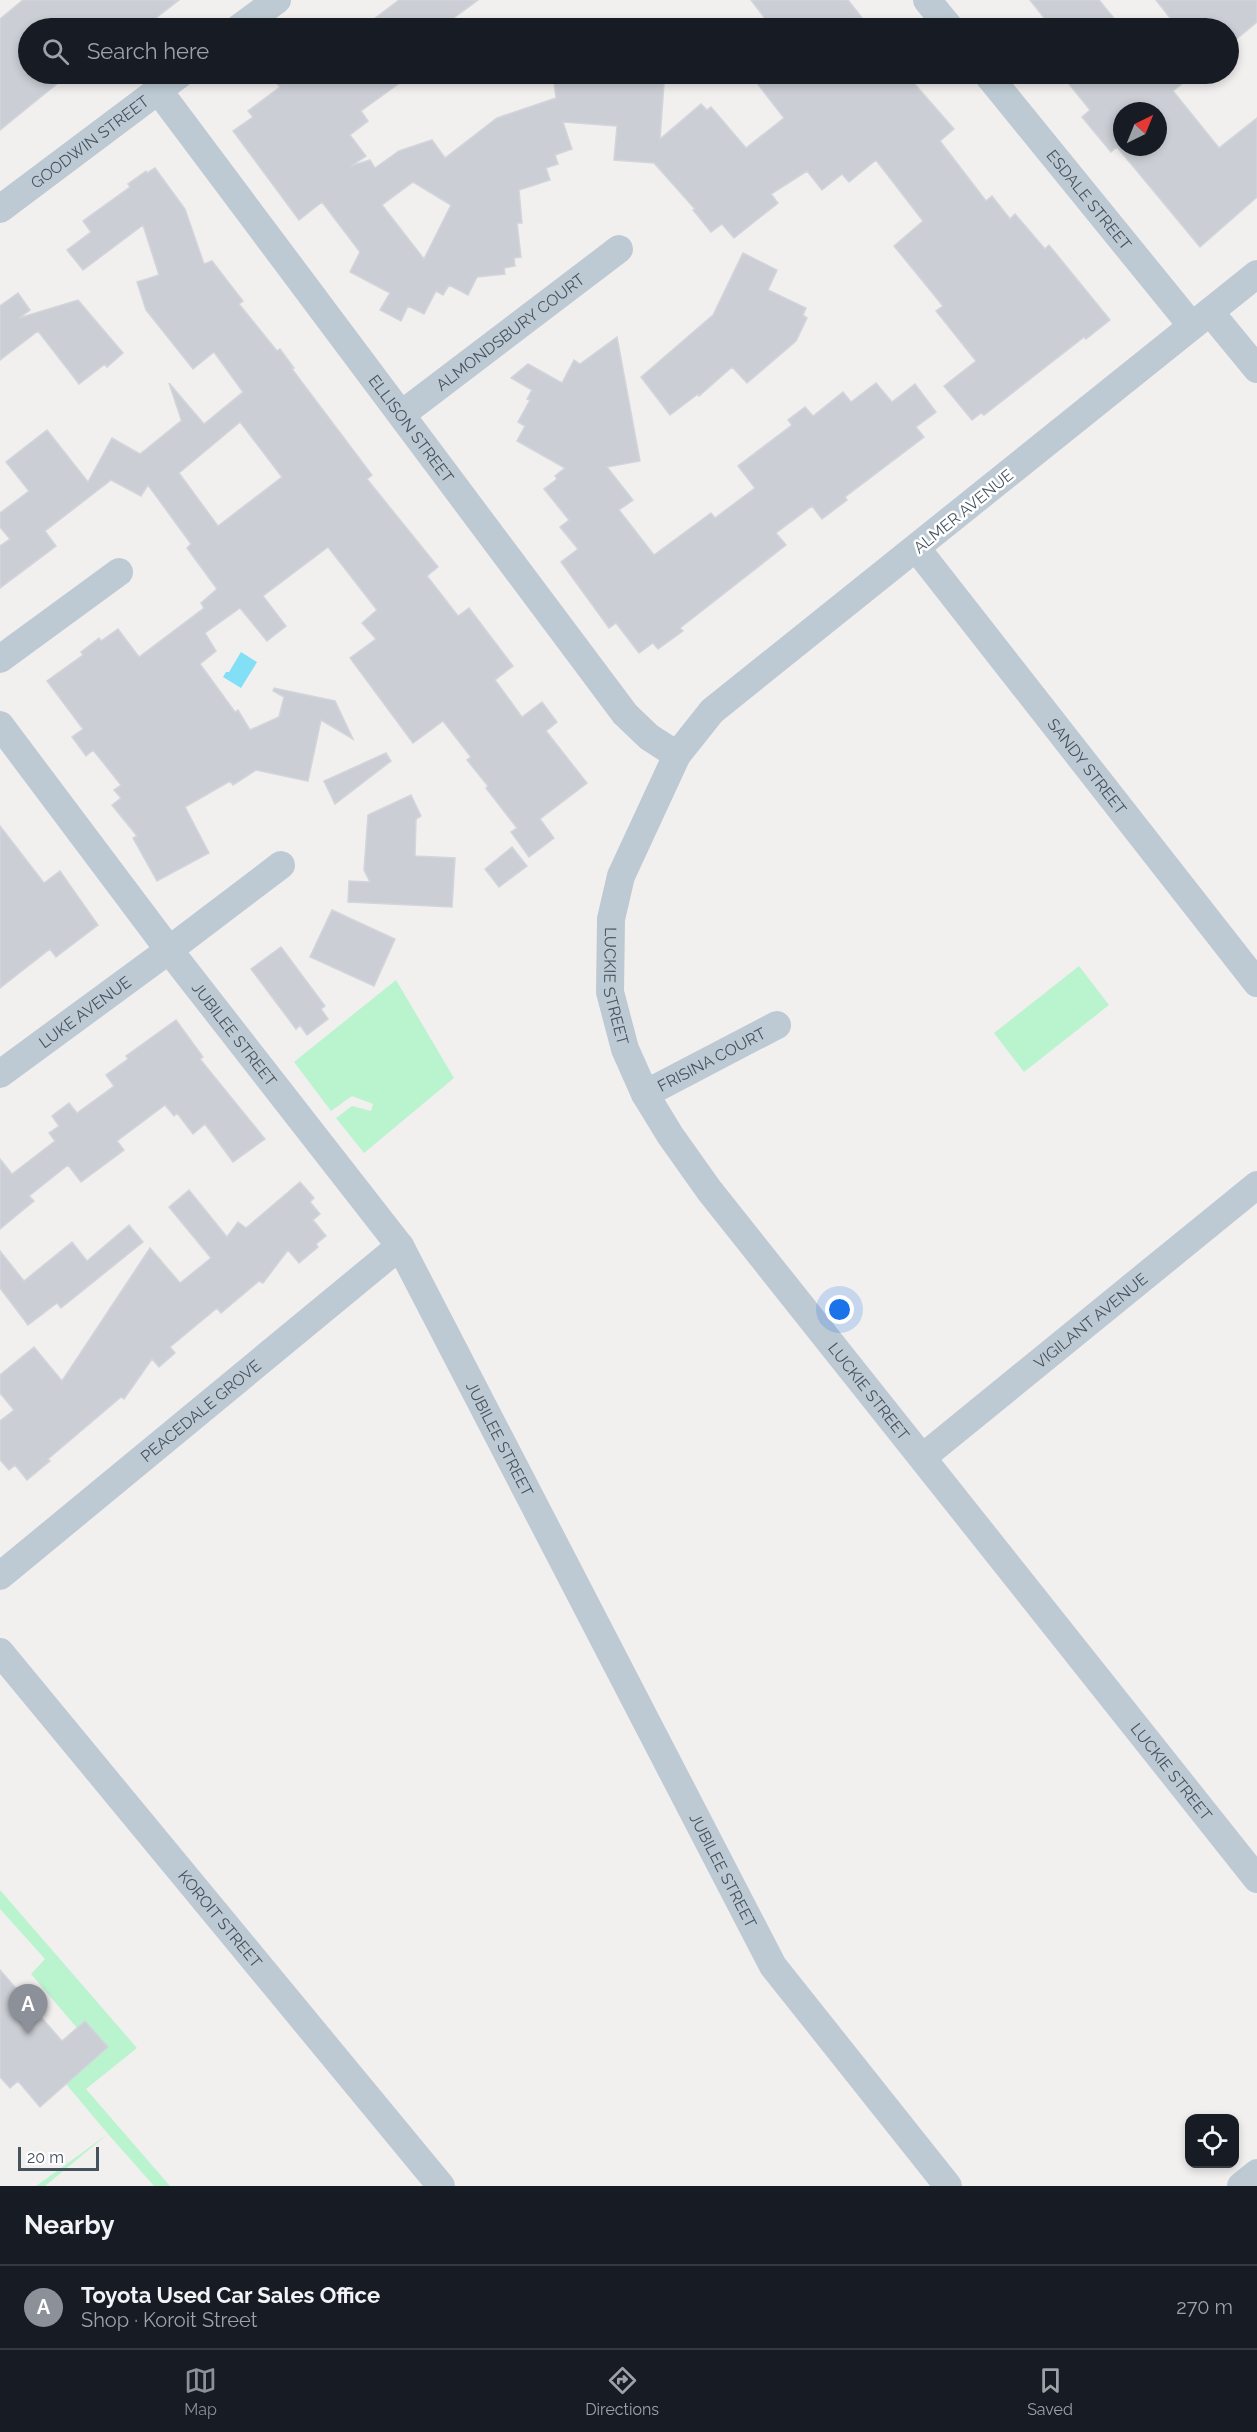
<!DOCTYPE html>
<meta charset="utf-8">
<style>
:root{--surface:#171b24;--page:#20242c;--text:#f1f3f6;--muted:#9ea1a6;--line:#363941;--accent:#8c9099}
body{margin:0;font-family:Raleway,sans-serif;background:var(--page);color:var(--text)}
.controls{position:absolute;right:18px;bottom:18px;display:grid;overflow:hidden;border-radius:12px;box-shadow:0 3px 9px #0003}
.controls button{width:54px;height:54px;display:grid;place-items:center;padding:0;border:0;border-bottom:2px solid var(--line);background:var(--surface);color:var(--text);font:30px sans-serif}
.compass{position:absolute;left:1113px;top:102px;width:54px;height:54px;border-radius:50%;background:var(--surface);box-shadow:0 3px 9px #0003;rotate:43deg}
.scale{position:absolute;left:18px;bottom:15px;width:81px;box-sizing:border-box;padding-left:6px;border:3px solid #45535f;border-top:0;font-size:16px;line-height:21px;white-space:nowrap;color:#45535f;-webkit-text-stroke:4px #fff;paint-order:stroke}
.you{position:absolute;left:840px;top:1310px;width:21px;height:21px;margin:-15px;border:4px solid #fff;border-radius:50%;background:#1a73e8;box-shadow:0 0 0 9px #1a73e833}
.badge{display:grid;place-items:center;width:39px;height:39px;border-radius:50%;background:var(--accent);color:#fff;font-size:20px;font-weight:700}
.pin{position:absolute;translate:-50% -50px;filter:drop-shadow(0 2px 3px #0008)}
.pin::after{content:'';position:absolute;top:32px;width:21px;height:18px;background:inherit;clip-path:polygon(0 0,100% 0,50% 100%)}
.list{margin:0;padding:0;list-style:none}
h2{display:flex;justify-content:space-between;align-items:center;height:78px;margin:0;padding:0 24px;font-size:26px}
h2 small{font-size:20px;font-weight:400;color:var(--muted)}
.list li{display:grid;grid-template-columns:39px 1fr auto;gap:18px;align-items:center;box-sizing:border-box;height:84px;padding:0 24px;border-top:2px solid var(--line)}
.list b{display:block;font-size:22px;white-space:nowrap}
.list p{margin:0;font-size:20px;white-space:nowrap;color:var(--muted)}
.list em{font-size:20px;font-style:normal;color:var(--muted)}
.icon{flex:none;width:33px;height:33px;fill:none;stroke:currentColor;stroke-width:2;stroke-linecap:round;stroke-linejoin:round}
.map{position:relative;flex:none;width:1257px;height:2186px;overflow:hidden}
.search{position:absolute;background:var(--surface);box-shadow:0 3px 9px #0003;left:18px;right:18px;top:18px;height:66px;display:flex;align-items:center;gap:15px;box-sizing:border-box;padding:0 21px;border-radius:33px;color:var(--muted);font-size:22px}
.sheet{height:162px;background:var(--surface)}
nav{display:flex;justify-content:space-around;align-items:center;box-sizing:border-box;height:84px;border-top:2px solid var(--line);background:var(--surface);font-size:16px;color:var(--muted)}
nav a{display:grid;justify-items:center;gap:3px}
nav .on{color:var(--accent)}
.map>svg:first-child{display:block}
.green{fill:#b9f4cf}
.water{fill:#82dff5}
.building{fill:#cbced4;stroke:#d2d5db;stroke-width:1.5;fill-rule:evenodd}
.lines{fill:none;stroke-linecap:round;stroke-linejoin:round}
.minor{stroke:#becad3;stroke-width:28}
.labels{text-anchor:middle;stroke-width:5;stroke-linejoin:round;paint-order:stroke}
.street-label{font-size:16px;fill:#45535f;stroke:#fff}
</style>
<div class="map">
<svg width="1257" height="2186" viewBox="0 0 1257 2186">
<rect width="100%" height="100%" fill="#f2efef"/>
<path class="green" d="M 1079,966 L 1109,1005 L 1024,1072 L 994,1033 Z
M 396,980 L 454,1078 L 364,1153 L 336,1118 L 352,1106 L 371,1111 L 373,1104 L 352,1096 L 331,1111 L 294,1062 Z
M 0,1890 L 137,2048 L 86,2089 L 170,2186 L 154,2186 L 108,2134 L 45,2186 L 36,2186 L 108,2134 L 66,2084 L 85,2021 L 77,2028 L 31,1974 L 45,1959 L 0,1909 Z"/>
<path class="water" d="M 241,652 L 257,662 L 241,688 L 223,677 L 226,672 L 229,672 Z"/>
<path class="building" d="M 23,0 L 179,0 L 143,28 L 28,28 L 28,74 L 69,74 L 0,130 L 0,19 Z
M 399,0 L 478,0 L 440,28 L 362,28 Z
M 751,0 L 848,0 L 870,28 L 772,28 Z
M 1030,0 L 1099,0 L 1122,28 L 1052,28 Z
M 1156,0 L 1257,0 L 1257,22 L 1228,46 L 1228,28 L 1178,28 Z
M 269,74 L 412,74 L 361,111 L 368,121 L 350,135 L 366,156 L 351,166 L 370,160 L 375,168 L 399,151 L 432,140 L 445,158 L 497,118 L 556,98 L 553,74 L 641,74 L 640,82 L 664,83 L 660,139 L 701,104 L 707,110 L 711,107 L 746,148 L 784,118 L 750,74 L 906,74 L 954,129 L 940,141 L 986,201 L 992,196 L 1010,219 L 1015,214 L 1045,249 L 1049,245 L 1110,320 L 1086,339 L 1084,337 L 984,415 L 981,413 L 972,420 L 944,386 L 976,361 L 936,311 L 943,306 L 894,246 L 923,221 L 876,160 L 849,182 L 842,174 L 822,190 L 807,171 L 771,194 L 778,203 L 734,238 L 722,224 L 711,232 L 693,210 L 695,209 L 654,163 L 614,160 L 617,126 L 563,122 L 572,149 L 555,155 L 558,164 L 546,168 L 550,180 L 519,190 L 522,223 L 517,223 L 521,257 L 514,258 L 515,266 L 504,268 L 505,274 L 477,277 L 468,295 L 449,285 L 443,295 L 436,291 L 424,314 L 408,306 L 401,321 L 380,310 L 390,293 L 350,272 L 360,252 L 322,202 L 299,220 L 233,131 L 253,117 L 248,111 L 280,87 ZM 413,182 L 451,205 L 424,259 L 382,205 Z
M 1061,74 L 1194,74 L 1173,91 L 1219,148 L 1257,118 L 1257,197 L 1200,247 L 1117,147 L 1111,152 L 1082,117 L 1090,110 ZM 1122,111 L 1158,111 L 1158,147 L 1122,147 Z
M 155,168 L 185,209 L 204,264 L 212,261 L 243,301 L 239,304 L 277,351 L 280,349 L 294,368 L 292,369 L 372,475 L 367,479 L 438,567 L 427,576 L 458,616 L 469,608 L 513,666 L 495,680 L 522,717 L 542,702 L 557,722 L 546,731 L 587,783 L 540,819 L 554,838 L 529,857 L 511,832 L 517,828 L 486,788 L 488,786 L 467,760 L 471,757 L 443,721 L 413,743 L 350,658 L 376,639 L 362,623 L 377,610 L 328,547 L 263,596 L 286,626 L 267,641 L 240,608 L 205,633 L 216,651 L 200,664 L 235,712 L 238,710 L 250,730 L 279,717 L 284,697 L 273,691 L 274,688 L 335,701 L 353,739 L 321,720 L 308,781 L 256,770 L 233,785 L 230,781 L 185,807 L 209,853 L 157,881 L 133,838 L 137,836 L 112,805 L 121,798 L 114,790 L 121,785 L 93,750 L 86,756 L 72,737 L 83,729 L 47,681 L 83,655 L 81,652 L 99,638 L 101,641 L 118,629 L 139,657 L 204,608 L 201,603 L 217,589 L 187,548 L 191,544 L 148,485 L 141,496 L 111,480 L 45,531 L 56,546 L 0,588 L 0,546 L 10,539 L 0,527 L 0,513 L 29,491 L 6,462 L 47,430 L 88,482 L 112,438 L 140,454 L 181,421 L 182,422 L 169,383 L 204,424 L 243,392 L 214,352 L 193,369 L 146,310 L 137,282 L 159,275 L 143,225 L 83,270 L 67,250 L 91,232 L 83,221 L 130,187 L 128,184 L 146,171 L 147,173 ZM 240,422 L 282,477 L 218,526 L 179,473 Z
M 743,253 L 777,270 L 768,290 L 806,308 L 803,315 L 807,318 L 796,341 L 747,383 L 732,367 L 699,396 L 698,394 L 670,415 L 641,377 L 713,315 Z
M 18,293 L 30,310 L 19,318 L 78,300 L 123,353 L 107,367 L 105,364 L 79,384 L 38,331 L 0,360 L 0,306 Z
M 617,337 L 640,461 L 607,467 L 633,500 L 619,510 L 654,555 L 711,513 L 715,518 L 755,488 L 738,466 L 792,425 L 788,420 L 805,407 L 813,416 L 843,392 L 851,402 L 876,383 L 892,402 L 915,384 L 936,412 L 916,427 L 924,437 L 845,497 L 847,500 L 822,519 L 812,506 L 776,533 L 786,545 L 680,628 L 683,631 L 658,649 L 653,643 L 639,653 L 616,623 L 609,628 L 561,562 L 578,549 L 560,527 L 569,520 L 544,489 L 557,479 L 555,476 L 565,468 L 517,441 L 525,426 L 518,422 L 530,400 L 527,399 L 532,390 L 511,378 L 528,364 L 562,383 L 574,360 L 580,364 Z
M 386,753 L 391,761 L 335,804 L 324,781 Z
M 411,795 L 421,816 L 416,819 L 415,856 L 455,858 L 452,907 L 348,902 L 349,881 L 370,882 L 364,870 L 368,815 Z
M 0,826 L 44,883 L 60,871 L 98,925 L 56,957 L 50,949 L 0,988 Z
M 512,847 L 527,866 L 499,887 L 485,869 Z
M 332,910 L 395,939 L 374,986 L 310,957 Z
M 281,947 L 325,1006 L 321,1009 L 328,1019 L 307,1035 L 300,1025 L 296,1029 L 251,969 Z
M 176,1020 L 203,1057 L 200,1059 L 265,1139 L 233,1162 L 205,1124 L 193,1134 L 177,1113 L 174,1116 L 165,1105 L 117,1141 L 124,1150 L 81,1182 L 68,1165 L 29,1196 L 34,1201 L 0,1229 L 0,1159 L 12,1174 L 55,1141 L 49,1133 L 59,1126 L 52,1116 L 69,1103 L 77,1113 L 114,1086 L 106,1075 L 128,1059 L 126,1056 Z
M 300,1182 L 314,1198 L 310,1202 L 320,1214 L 313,1220 L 326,1236 L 316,1244 L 318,1247 L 299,1263 L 288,1250 L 263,1283 L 259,1281 L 221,1313 L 217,1308 L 170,1347 L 175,1353 L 159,1367 L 152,1359 L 124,1399 L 121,1397 L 48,1459 L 50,1461 L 27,1480 L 15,1465 L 9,1470 L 0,1460 L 0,1421 L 14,1410 L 0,1393 L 0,1375 L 34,1347 L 62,1381 L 150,1248 L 180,1283 L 211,1258 L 169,1207 L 189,1190 L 227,1237 L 238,1222 L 246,1228 Z
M 129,1225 L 143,1242 L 61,1308 L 57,1303 L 28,1325 L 0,1288 L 0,1251 L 24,1281 L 72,1242 L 87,1261 Z
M 0,1970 L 62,2041 L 85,2021 L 108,2047 L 40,2107 L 18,2081 L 10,2088 L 0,2077 Z"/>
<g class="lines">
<g class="minor">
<path d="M 927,0 L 950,28"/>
<path d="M 239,28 L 277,0"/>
<path id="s1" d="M 987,74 L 1192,326"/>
<path id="s2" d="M 158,90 L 625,714 L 649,737 L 677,755"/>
<path id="s3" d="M 0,209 L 180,74"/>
<path id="s4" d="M 1257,274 L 712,711 L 677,755 L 621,876 L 611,919 L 610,992 L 625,1049 L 645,1094 L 670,1135 L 709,1190 L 1257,1879"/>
<path d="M 1210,312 L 1257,369"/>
<path id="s5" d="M 402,414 L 619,249"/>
<path id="s6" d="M 917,549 L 1257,983"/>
<path d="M 0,659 L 119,572"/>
<path id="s7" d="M 0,725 L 169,950 L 400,1246 L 773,1966 L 948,2186"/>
<path id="s8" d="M 0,1074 L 169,950 L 281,865"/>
<path id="s9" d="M 645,1094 L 777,1025"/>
<path id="s10" d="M 923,1457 L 1257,1185"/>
<path id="s11" d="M 0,1576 L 400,1246"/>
<path id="s12" d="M 0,1652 L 441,2186"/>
<path d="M 1241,2186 L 1257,2173"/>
</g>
</g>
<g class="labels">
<g class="street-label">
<text dy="6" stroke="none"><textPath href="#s3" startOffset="112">GOODWIN STREET</textPath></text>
<text dy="6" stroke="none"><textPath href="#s1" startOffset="162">ESDALE STREET</textPath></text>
<text dy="6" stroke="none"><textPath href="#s5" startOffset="136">ALMONDSBURY COURT</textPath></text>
<text dy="6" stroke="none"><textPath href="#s2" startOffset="423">ELLISON STREET</textPath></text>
<text transform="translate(963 511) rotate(-39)" y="6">ALMER AVENUE</text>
<text dy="6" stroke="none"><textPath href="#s6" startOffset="276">SANDY STREET</textPath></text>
<text dy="6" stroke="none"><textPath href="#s4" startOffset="1000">LUCKIE STREET</textPath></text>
<text dy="6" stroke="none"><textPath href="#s8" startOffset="105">LUKE AVENUE</textPath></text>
<text dy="6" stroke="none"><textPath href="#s7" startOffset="388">JUBILEE STREET</textPath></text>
<text dy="6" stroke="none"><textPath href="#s9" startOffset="75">FRISINA COURT</textPath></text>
<text dy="6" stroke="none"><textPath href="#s10" startOffset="216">VIGILANT AVENUE</textPath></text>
<text dy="6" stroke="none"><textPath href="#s4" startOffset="1486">LUCKIE STREET</textPath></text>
<text dy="6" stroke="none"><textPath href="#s11" startOffset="260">PEACEDALE GROVE</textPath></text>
<text dy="6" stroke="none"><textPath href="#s7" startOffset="874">JUBILEE STREET</textPath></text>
<text dy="6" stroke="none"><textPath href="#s4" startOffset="1972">LUCKIE STREET</textPath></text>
<text dy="6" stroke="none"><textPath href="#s7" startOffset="1360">JUBILEE STREET</textPath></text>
<text dy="6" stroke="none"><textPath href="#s12" startOffset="346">KOROIT STREET</textPath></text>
</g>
</g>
</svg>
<div class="controls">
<button><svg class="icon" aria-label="locate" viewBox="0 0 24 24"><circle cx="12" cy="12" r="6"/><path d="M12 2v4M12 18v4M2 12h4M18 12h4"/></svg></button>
</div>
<svg class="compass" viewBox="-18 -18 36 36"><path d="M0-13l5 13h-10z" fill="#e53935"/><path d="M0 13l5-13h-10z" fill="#9ea1a6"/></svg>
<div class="scale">20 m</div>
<div class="you"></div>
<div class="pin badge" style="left:28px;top:2034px">A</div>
<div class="search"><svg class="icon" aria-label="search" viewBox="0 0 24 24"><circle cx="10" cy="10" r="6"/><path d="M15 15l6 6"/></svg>Search here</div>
</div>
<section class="sheet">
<h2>Nearby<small></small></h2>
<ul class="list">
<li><span class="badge">A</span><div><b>Toyota Used Car Sales Office</b><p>Shop · Koroit Street</p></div><em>270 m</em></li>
</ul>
</section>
<nav>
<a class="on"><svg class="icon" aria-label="map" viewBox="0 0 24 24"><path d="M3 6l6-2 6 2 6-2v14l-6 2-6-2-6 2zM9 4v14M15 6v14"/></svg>Map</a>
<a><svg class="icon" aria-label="directions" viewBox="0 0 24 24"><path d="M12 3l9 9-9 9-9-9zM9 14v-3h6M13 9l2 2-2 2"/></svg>Directions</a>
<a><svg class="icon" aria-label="saved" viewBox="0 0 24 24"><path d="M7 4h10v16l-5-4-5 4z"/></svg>Saved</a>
</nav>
